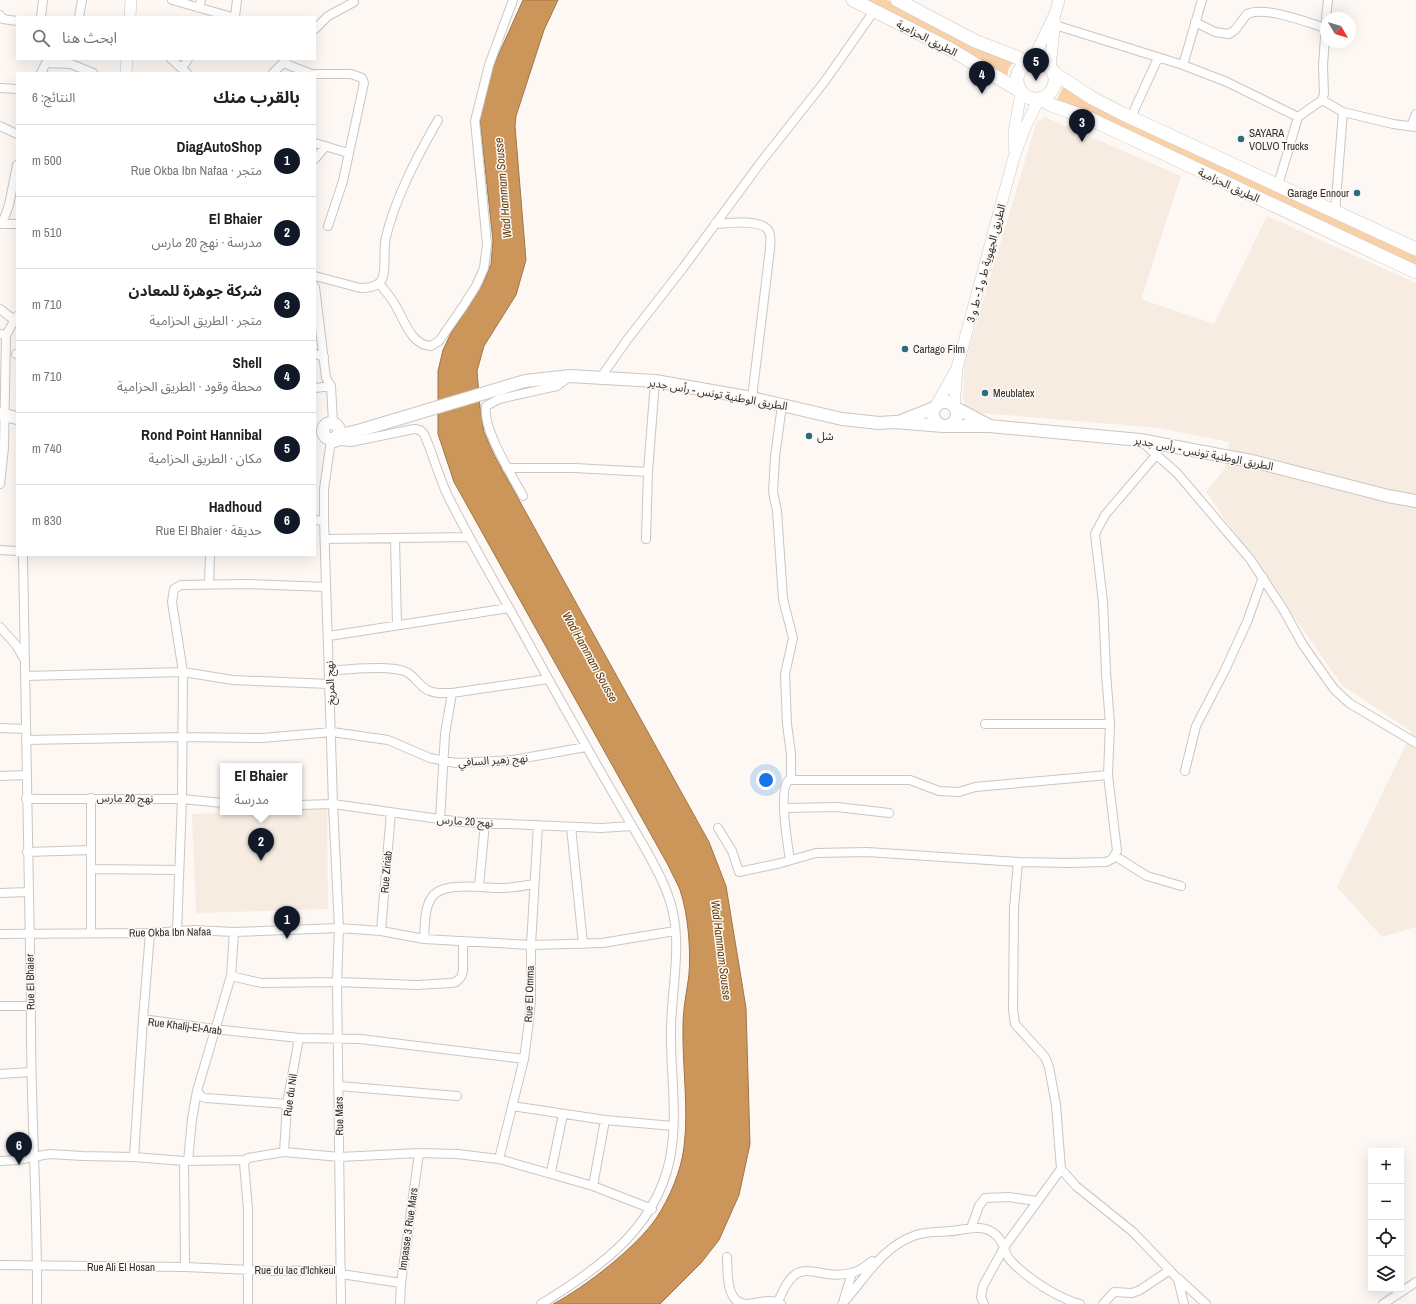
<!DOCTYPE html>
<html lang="ar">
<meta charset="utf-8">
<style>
:root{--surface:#fff;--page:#f2f2f2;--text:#202124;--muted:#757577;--line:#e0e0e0;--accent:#111827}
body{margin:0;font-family:"Archivo Narrow","Noto Sans Arabic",sans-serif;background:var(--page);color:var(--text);direction:rtl}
.controls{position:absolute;right:12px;bottom:12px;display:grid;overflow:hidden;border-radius:0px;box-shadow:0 4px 16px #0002}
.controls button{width:36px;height:36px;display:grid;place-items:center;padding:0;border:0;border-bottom:1px solid var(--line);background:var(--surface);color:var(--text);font:20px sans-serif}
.compass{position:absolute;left:1320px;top:12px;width:36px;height:36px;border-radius:50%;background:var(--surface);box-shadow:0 4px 16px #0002;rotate:128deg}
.you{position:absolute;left:766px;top:780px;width:14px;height:14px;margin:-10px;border:3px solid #fff;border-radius:50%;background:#1a73e8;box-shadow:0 0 0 6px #1a73e833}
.badge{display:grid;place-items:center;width:26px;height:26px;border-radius:50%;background:var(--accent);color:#fff;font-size:13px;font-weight:700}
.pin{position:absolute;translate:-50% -33px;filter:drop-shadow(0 1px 2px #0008)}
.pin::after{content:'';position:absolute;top:21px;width:14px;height:12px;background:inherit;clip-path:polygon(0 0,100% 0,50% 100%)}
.popup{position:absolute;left:220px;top:763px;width:82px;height:52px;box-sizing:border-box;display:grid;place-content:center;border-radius:0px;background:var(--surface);filter:drop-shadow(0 1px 3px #0005);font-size:13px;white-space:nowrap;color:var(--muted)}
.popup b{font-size:15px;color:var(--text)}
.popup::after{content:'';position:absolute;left:50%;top:100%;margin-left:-8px;border:8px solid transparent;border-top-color:var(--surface)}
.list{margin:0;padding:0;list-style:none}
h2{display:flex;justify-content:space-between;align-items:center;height:52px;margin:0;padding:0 16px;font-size:17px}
h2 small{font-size:13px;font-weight:400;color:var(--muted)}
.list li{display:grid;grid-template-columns:26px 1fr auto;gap:12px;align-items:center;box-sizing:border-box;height:72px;padding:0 16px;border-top:1px solid var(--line)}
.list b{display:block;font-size:15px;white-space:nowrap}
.list p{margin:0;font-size:13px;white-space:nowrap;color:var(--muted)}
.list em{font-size:13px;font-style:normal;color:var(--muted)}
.icon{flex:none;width:22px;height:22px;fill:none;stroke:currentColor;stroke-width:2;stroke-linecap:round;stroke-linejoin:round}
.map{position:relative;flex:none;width:1416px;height:1304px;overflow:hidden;direction:ltr}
.search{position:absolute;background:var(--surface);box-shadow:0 4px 16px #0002;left:16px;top:16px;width:300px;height:44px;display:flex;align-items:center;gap:10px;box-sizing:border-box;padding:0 14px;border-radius:0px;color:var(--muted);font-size:15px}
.panel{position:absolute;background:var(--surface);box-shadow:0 4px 16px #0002;left:16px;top:72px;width:300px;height:484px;border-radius:0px;direction:rtl}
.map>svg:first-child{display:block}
.built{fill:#f6ece1}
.green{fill:#fad1a7}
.water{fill:#cc965a;stroke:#9d764c}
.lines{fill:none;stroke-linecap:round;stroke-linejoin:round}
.minor-casing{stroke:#cbc6c1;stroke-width:10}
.secondary-casing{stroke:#cbc6c1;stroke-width:12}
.primary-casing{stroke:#cbc6c1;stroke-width:14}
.trunk-casing{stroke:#cbc6c1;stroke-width:14}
.minor{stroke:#fff;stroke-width:8}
.secondary{stroke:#fff;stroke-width:11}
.primary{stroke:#fff;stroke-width:12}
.trunk{stroke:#fff;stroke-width:13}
.poi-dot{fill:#2e6881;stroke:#fdf8f4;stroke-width:1.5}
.labels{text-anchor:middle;stroke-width:3;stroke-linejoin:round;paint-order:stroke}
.street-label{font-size:11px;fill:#2e2d2b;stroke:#fdf8f4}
.poi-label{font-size:11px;fill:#2e2d2b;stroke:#fdf8f4;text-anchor:start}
.water-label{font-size:12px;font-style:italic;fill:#613c0c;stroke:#fdf8f4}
</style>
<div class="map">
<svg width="1416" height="1304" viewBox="0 0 1416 1304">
<rect width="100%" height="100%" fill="#fdf8f4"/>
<path class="built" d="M 1045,117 L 1181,176 L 1141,299 L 1214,324 L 1267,216 L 1416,283 L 1416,927 L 1382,937 L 1337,887 L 1412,732 L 1342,685 L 1206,492 L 1225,468 L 1229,442 L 1160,428 L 969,412 L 965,406 L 963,400 L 964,365 L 1037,121 Z
M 299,808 L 327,808 L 328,909 L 196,913 L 192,814 L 299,812 Z"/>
<path class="green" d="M 860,0 L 887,0 L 1015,60 L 1009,68 L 1006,80 Z
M 1065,84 L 1416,254 L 1416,268 L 1055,103 Z"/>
<path class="water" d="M 523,0 L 558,0 L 544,30 L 516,116 L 515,126 L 526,260 L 516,295 L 484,346 L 477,371 L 480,407 L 484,432 L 494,455 L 709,842 L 726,886 L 746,1008 L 750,1144 L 739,1195 L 719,1240 L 701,1263 L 660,1304 L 553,1304 C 584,1288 638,1246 657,1217 C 670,1197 681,1171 684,1147 C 689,1107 682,1066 683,1025 C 683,1008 687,991 689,974 C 691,950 688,913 680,890 C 677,882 672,874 668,865 L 454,482 L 438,434 L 438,371 L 443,350 L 451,333 L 483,284 L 491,264 L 493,241 L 480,120 L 493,67 Z"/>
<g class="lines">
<defs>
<path id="minor" d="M 172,0 L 232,17
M 199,8 L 201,0
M 0,15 L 3,19 L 17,21
M 41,17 L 43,0
M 79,17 L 82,0
M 235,17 L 237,0
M 1326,18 L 1328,0
M 1195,22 L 1215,32 L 1229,34 L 1235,30 L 1247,14 C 1266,6 1306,22 1325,28
M 1055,25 L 1183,65 L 1227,82 L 1298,117
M 315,29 L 328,16 L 354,2 L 354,0
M 171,59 L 187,73
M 47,63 L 71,64 L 93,73
M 283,63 L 309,73
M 1183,65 L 1202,0
M 182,68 L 188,59
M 41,73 L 48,59
M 273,73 L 286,60
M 315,74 L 351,74 L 362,78 L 364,83 L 343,181 L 328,226
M 0,88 L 17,89
M 1322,100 L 1343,112 L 1393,124 L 1416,127
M 1131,117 L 1158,58
M 0,126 L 17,134
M 1411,126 L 1416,114
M 315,143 L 348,153
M 315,159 L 325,147
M 1278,185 L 1298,117 L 1322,100 L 1324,94 L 1323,66 L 1326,21
M 1335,212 L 1343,112
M 0,224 L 17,224
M 2,224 L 9,205 L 17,165
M 715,224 C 728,223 760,219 768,230 C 772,236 770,243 770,249 L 752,398
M 315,276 L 360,288 C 368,288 380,287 383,277 C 386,264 383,250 386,237 C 396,196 417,157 438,120
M 379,283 C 384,290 390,296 394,303 C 404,318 410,345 431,346 L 439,341 L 462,308 L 476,286 L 484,268 L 487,244 L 475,121 L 489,65 L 513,0
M 315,287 L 326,378 L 331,386 L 333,423
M 0,309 L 14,320
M 0,334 L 6,335 L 17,316
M 16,354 L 17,354
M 315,354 L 324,357
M 601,377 L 627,340 L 683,268 L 761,162 L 825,81 L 874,11
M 315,388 L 331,386
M 782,405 L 775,457 L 773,492 L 777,511 L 783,599 L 793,638 L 785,674 L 787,724 L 791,754 L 791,780
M 331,440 L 324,489 L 324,521 L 333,804 L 339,928 L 337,982 L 341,1304
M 1142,442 L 1177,473 L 1250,559 L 1283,609 L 1303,645 L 1334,689 L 1349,703 L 1416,743
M 331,444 L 341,441 L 351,442 L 414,429 L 420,430 L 424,434 C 433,454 438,475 447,494 C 466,533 488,570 509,608 C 530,645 550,683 572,721 C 591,755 611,790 631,824 C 643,845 657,867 666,890 C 685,934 672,982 671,1027 C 670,1067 677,1107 672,1146 C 663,1223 602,1267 541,1304
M 507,468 L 575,468 L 648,472
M 0,484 L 4,448 L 6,335
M 523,496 C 512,475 482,429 486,406 L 499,399 L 557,386 L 569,377
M 315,520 L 324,521
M 325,539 L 469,537
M 395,539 L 397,625
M 646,539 L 648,472 L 655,381
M 0,550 L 17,551
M 23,555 L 31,1006 C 30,1106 38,1205 37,1304
M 209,584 L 210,555
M 0,627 L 16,645 L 23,657
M 329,636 L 509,608
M 329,670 C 349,670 385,665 404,671 C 415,674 419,688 430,691 C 436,694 445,693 452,693
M 25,676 L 183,672 L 233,680 L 329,684
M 985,724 L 1110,724
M 0,728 L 26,729
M 26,740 L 181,737 L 262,738 L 332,732 L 388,740 L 430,758 L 456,763 L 513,760 L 586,747
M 1185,771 L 1196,726 L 1225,670 L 1247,622 L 1263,577
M 0,776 L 27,775
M 26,799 L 182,799 L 223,803
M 299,805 L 333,804 L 461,822 L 601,828 L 632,826
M 784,808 L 837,807 L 889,813
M 440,820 L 445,734 L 452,693 L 548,679
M 571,827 L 583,944
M 718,828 L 732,851 L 739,872 L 781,863 L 816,853 L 867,852 L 1018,862 L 1014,908 L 1013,1010 L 1015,1024 L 1045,1057 L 1049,1067 L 1056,1105 L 1061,1169 L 1076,1186 L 1133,1232 L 1178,1279 L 1184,1304
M 27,852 L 91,850
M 1115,856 L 1147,876 L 1181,886
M 790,860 C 788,847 778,788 789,780 L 910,780 L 939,791 L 959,792 L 975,787 L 1108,775
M 1018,862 L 1067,863 L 1106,862 L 1112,859 L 1117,851 L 1108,775 L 1110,724 L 1106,673 L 1103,602 L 1095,534 L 1105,515 L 1157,454
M 91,869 L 179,870
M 479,886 L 485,823
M 0,893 L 28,892
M 177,931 L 182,799 L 183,672 L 172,602 L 174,589 L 181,585 L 248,584 L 326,587
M 381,931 L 391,812
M 234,932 L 231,976 L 197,1091 L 202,1097 L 206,1098 L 287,1104
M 91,933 L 91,798
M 0,934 L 150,933 L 194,930 L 234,932 L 339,928 L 381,931 L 424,939 L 531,945 L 602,943 L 675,931
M 424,939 C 425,925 424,908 432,897 C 442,881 484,888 500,888 C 512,888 523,886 534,884
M 231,976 L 261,983 L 337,982 L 417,985 L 451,983 L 456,982 L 461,977 L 463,971 L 463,941
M 0,1006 L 31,1006
M 143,1019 L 150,933
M 0,1074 L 31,1072
M 339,1086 L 457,1096
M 512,1106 L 605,1120 L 673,1126
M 284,1152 L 287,1104 L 299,1038
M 134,1157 L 143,1019 L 214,1029 L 299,1038 L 360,1039 L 524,1059
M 499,1159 L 524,1059 L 528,1029 L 531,1001 L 531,945 L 538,825
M 0,1161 L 18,1160 L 49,1154 L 83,1156 L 134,1157 L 184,1161 L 185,1267
M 185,1161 L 246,1160
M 188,1161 L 192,1119 L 197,1091
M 551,1172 L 563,1114
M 593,1186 L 605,1120
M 971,1228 L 979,1206 L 985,1198 L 1008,1197 L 1037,1201
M 727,1257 C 728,1272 725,1304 747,1304 C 758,1303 770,1298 781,1304
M 0,1265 L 185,1267 L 275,1271 L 341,1270
M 341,1274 L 401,1283
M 1179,1279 L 1206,1304
M 844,1299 L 852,1273
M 778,1302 C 799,1249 813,1282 851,1273 C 858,1272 866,1266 872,1261
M 248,1304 L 248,1209 L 244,1163 L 248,1158 L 284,1152 L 340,1157 L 419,1153 L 457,1154 L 499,1159 L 593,1186 L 652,1209
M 400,1304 L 401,1283 L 419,1153
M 842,1304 C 866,1278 881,1247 916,1235 C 930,1230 945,1233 959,1230 C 972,1228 985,1225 996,1235 C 1006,1244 1003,1253 1011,1261 C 1027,1278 1057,1298 1080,1304
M 984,1304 L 981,1297 L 983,1286 L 1005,1246 L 1061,1169
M 1103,1304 L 1114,1292 L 1132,1293 L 1140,1290 L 1170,1270
M 1383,1304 L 1416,1282"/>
<path id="secondary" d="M 130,17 L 131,0
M 1032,61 L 1055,14 L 1059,0
M 1050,67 L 1055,21
M 126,73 L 127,59
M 1014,148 L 1014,132 L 1021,93
M 937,404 L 955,372
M 954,407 L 957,368 L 1014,157 L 1024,130 L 1039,99"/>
<path id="primary" d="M933 414a12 12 0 1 1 24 0a12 12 0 1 1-24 0Z
M 954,407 L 988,425
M 0,414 L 17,418
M 901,421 L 934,408
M323 431a8 8 0 1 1 16 0a8 8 0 1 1-16 0Z
M 948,426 L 989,426 L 1140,440 L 1256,462 L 1388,496 L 1416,501
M 338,436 L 361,430 L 525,381 L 570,376 L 655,381 L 752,398 L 842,419 L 879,423 L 894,422 L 943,426"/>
<path id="trunk" d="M 853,0 L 950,49 L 1020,91
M 897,0 L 975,41 L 1029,62
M1017 80a19 19 0 1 1 38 0a19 19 0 1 1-38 0Z
M 1054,73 L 1092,98 L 1123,114 L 1416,249
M 1041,99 L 1051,105 L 1086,117 L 1416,272"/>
</defs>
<use href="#minor" class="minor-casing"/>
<use href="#secondary" class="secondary-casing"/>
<use href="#primary" class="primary-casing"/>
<use href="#trunk" class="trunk-casing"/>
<use href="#minor" class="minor"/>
<use href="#secondary" class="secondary"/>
<use href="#primary" class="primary"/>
<use href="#trunk" class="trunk"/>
</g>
<g class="poi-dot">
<circle cx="1241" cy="139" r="4"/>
<circle cx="1357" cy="193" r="4"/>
<circle cx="905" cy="349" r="4"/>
<circle cx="985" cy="393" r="4"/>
<circle cx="809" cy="436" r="4"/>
</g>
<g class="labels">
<g class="street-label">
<text transform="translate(927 38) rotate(27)" y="4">الطريق الحزامية</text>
<text transform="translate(1229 185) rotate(25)" y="4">الطريق الحزامية</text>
<text transform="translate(986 263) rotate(-75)" y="4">الطريق الجهوية ط و 1 - ط و 3</text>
<text transform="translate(718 394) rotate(10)" y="4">الطريق الوطنية تونس - رأس جدير</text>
<text transform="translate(1204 453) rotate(11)" y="4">الطريق الوطنية تونس - رأس جدير</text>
<text transform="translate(330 683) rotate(-92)" y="4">نهج المريخ</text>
<text transform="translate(493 760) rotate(-4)" y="4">نهج زهير السافي</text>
<text transform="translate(125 798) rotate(1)" y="4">نهج 20 مارس</text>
<text transform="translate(465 821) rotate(4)" y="4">نهج 20 مارس</text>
<text transform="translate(386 872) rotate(-85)" y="4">Rue Ziriab</text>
<text transform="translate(170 932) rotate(-1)" y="4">Rue Okba Ibn Nafaa</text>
<text transform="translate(30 982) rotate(-91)" y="4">Rue El Bhaier</text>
<text transform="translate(529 994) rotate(-88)" y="4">Rue El Omma</text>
<text transform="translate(185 1026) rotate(7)" y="4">Rue Khalij-El-Arab</text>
<text transform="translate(290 1095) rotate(-82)" y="4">Rue du Nil</text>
<text transform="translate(339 1116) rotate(-91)" y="4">Rue Mars</text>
<text transform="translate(408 1229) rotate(-82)" y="4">Impasse 3 Rue Mars</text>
<text x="121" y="1271">Rue Ali El Hosan</text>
<text x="295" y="1274">Rue du lac d'Ichkeul</text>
</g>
<g class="poi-label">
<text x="1249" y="137">SAYARA<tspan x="1249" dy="13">VOLVO Trucks</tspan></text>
<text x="1349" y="197" text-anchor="end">Garage Ennour</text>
<text x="913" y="353">Cartago Film</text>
<text x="993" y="397">Meublatex</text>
<text x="817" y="440">شل</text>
</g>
<g class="water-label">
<text transform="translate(503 188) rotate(-95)" y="4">Wad Hammam Sousse</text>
<text transform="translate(590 657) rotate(61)" y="4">Wad Hammam Sousse</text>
<text transform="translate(721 950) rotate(83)" y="4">Wad Hammam Sousse</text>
</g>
</g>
</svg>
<div class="controls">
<button>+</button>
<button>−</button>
<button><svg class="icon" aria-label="locate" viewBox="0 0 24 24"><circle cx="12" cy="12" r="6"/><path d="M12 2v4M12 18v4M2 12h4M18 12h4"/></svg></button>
<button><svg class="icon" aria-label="layers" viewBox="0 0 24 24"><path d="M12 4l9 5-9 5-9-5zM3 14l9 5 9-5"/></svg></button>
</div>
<svg class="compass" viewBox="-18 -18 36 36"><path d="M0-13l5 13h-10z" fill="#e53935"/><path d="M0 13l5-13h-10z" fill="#757577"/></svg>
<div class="you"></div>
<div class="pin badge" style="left:287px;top:939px">1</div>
<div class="pin badge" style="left:261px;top:861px">2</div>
<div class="popup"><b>El Bhaier</b>مدرسة</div>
<div class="pin badge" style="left:1082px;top:142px">3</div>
<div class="pin badge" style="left:982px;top:94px">4</div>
<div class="pin badge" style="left:1036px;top:81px">5</div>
<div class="pin badge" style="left:19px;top:1165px">6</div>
<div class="search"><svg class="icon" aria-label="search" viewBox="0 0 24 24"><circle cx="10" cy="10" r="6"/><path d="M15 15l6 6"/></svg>ابحث هنا</div>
<section class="panel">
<h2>بالقرب منك<small>النتائج: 6</small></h2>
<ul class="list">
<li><span class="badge">1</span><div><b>DiagAutoShop</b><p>متجر · Rue Okba Ibn Nafaa</p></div><em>500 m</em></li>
<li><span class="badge">2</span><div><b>El Bhaier</b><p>مدرسة · نهج 20 مارس</p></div><em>510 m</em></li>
<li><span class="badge">3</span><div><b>شركة جوهرة للمعادن</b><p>متجر · الطريق الحزامية</p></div><em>710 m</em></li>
<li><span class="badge">4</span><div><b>Shell</b><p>محطة وقود · الطريق الحزامية</p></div><em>710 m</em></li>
<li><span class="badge">5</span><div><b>Rond Point Hannibal</b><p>مكان · الطريق الحزامية</p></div><em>740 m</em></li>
<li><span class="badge">6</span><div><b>Hadhoud</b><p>حديقة · Rue El Bhaier</p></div><em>830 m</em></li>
</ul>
</section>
</div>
